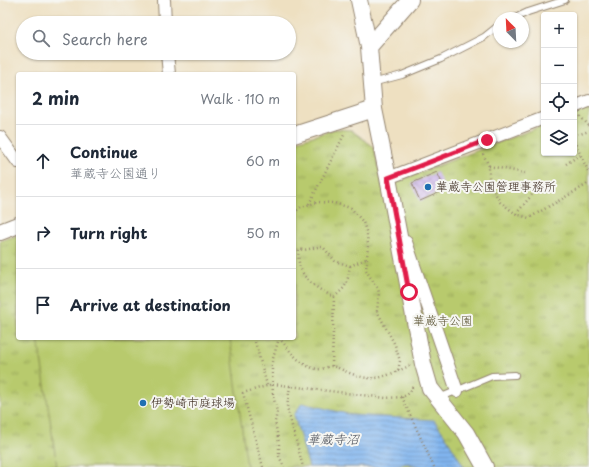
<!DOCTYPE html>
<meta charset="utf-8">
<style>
:root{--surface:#fff;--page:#f6f6f7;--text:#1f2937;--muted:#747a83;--line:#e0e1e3}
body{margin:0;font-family:"Playpen Sans","Klee One",sans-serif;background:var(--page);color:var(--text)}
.controls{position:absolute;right:12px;top:12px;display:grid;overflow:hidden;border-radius:4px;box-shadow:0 1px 3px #0004}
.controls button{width:36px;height:36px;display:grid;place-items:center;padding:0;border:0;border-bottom:1px solid var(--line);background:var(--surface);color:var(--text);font:20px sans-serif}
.compass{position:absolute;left:493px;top:12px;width:36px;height:36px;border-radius:50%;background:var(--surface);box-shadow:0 1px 3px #0004;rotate:336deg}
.stop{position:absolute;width:12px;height:12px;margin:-9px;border:3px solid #e11d48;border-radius:50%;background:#fff}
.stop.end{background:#e11d48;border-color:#fff;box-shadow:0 1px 4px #0008}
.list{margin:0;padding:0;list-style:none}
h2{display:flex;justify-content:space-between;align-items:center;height:52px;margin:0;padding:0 16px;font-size:17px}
h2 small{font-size:13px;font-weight:400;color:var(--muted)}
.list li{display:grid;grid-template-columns:26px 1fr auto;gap:12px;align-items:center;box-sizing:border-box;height:72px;padding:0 16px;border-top:1px solid var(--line)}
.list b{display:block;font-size:15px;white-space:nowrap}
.list p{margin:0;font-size:13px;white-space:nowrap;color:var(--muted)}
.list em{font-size:13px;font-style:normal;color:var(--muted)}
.icon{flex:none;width:22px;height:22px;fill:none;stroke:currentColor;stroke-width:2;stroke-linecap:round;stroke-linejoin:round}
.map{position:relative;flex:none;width:589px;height:467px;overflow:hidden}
.search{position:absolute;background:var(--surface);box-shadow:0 1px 3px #0004;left:16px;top:16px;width:280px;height:44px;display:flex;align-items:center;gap:10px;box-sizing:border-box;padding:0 14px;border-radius:22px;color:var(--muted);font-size:15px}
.panel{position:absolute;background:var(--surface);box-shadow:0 1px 3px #0004;left:16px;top:72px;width:280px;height:268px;border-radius:4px}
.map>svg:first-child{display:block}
.grass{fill:url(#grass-tufts);stroke:#7a7a46}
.pitch{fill:#b8ca6d;stroke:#7a7a46}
.water{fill:url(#water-rules);stroke:#5e7086}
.building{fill:url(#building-cross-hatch)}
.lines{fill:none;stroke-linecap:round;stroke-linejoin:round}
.lane-casing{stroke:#948570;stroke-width:8}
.street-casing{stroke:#948570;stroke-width:14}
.secondary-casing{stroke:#948570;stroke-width:18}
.path{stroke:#948570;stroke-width:2.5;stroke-dasharray:1 3;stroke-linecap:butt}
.lane{stroke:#fff;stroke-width:6}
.street{stroke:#fff;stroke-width:12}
.secondary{stroke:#fff;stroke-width:16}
.route{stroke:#e11d48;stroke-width:5}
.poi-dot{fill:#1f6fb2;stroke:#f6f6f2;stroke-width:1.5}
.labels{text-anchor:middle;stroke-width:4;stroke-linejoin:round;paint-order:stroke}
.poi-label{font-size:12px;fill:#3b2a1e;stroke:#f6f6f2;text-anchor:start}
.park-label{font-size:12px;fill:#5a5232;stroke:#f6f6f2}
.water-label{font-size:13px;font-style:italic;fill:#50545d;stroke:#f6f6f2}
</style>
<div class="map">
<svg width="589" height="467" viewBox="0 0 589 467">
<defs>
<pattern id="grass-tufts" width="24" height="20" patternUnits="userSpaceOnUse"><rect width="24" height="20" fill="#b8ca6d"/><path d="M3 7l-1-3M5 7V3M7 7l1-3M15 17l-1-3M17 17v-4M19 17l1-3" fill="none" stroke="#97a459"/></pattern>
<pattern id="water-rules" width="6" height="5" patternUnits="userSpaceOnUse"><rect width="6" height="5" fill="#81b5ef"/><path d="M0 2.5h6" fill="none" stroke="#6b93c1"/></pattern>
<pattern id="building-cross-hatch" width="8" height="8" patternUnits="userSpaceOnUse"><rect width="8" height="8" fill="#c9aeeb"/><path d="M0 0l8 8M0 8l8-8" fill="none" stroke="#a48ebe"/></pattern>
</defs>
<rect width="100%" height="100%" fill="#f6f6f2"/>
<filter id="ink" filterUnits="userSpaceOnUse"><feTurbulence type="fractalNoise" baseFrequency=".025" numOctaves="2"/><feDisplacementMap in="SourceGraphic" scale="8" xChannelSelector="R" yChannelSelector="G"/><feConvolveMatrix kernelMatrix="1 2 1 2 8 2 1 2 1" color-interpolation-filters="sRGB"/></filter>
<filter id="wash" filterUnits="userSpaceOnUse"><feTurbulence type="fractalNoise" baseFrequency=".012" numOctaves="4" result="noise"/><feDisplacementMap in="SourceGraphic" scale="16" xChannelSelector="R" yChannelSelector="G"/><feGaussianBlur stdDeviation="0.9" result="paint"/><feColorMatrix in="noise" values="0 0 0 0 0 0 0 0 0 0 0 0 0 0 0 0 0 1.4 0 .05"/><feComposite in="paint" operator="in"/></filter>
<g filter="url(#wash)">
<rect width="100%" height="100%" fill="#eee0c1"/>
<path class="grass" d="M 589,108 L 589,467 L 0,467 L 0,241 L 18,235 L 18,338 L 294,338 L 294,142 L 335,129 L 351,130 L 374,147 L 383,188 L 411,176 L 544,125 L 544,153 L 574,153 L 574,114 Z"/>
<path class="pitch" d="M 38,338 L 230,338 L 247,467 L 57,467 Z"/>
<path class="water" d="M 302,403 L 352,415 L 434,420 L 448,440 L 464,467 C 451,467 438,467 425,467 C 411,466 410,460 394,467 L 309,467 L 294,415 Z"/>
<g id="blocks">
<path class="building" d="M 437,172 L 445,190 L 420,201 L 412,183 Z"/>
</g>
</g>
<g filter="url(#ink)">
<use href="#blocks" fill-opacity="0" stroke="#948570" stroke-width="1"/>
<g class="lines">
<defs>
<path id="lane" d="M 515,18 L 528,12 L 565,0
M 372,83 L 402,75 L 441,59 L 484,37 L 499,25
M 439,398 L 492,376 L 515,375"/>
<path id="street" d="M 164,0 L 165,23
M 167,53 L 169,74
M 574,107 L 589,101
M 0,137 L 18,162
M 388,178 L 544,118
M 406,242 L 457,391"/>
<path id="secondary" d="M 359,0 L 369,47 L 374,109 L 388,178 L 423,364 L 430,388 L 466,433 L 485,467
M 369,47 L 410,0
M 294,135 L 374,109
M 0,232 L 18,225"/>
</defs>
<use href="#lane" class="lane-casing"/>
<use href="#street" class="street-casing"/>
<use href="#secondary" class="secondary-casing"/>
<path class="path" d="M 580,116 L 589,126
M 574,136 L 589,131
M 574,141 L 589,173
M 483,154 L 489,166 L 489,182 L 500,202 L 516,214 L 529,218 L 586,185 L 589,182
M 566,164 L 580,155
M 489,166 L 525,173
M 309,204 L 345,133
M 516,214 L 535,191
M 350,266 L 366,259
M 254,338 L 267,385
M 279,338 C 290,350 299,366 317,369 C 322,370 328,366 332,366 C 337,367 343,370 347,372 C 370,381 376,380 398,371 L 400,361 L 395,345 L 377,311 L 379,293 L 378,288 L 370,277 L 366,270 L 368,246 L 367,234 L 363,222 L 351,208 L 334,203 L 318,202 L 301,207 L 294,213
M 279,338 L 272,362 L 272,372 L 273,395 L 277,412 L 275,422 L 279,443 L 279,456 L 284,467
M 332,366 L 334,297 C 313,287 295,275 299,249 L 304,250 L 318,247 L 323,247 L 335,261 L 350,266 C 347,283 348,286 334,297
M 398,371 L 409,366 L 410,367
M 290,386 L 287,407 L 303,467
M 402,397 L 434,467
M 263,467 L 243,393 L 273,384 L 386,398 C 398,397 411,399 413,384"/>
<use href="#lane" class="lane"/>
<use href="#street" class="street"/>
<use href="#secondary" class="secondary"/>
</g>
</g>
<g class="lines" filter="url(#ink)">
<path class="route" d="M 409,292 L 388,178 L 487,140"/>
</g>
<g class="poi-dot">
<circle cx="428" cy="187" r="4"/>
<circle cx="143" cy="403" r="4"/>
</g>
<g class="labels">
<g class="poi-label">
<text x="436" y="191">華蔵寺公園管理事務所</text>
<text x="151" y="407">伊勢崎市庭球場</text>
</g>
<g class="park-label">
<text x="443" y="325">華蔵寺公園</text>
</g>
<g class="water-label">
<text x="333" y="444">華蔵寺沼</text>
</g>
</g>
</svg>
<div class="controls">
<button>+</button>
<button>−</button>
<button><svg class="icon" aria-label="locate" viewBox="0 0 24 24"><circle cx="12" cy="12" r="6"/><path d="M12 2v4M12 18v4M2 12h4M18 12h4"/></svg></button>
<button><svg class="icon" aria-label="layers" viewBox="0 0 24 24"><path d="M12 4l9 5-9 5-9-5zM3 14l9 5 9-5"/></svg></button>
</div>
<svg class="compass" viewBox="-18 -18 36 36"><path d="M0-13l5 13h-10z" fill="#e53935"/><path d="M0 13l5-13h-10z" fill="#747a83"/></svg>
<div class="stop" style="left:409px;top:292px"></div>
<div class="stop end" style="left:487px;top:140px"></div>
<div class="search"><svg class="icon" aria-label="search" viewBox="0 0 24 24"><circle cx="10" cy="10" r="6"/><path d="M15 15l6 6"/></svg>Search here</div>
<section class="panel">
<h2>2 min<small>Walk · 110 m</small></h2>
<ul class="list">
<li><svg class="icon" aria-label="ahead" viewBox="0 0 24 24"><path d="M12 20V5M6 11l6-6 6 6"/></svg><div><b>Continue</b><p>華蔵寺公園通り</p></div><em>60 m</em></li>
<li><svg class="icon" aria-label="right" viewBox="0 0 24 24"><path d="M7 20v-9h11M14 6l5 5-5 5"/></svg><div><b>Turn right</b></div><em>50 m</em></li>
<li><svg class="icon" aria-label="arrive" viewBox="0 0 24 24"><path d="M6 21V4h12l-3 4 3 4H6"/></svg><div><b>Arrive at destination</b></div></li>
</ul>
</section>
</div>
